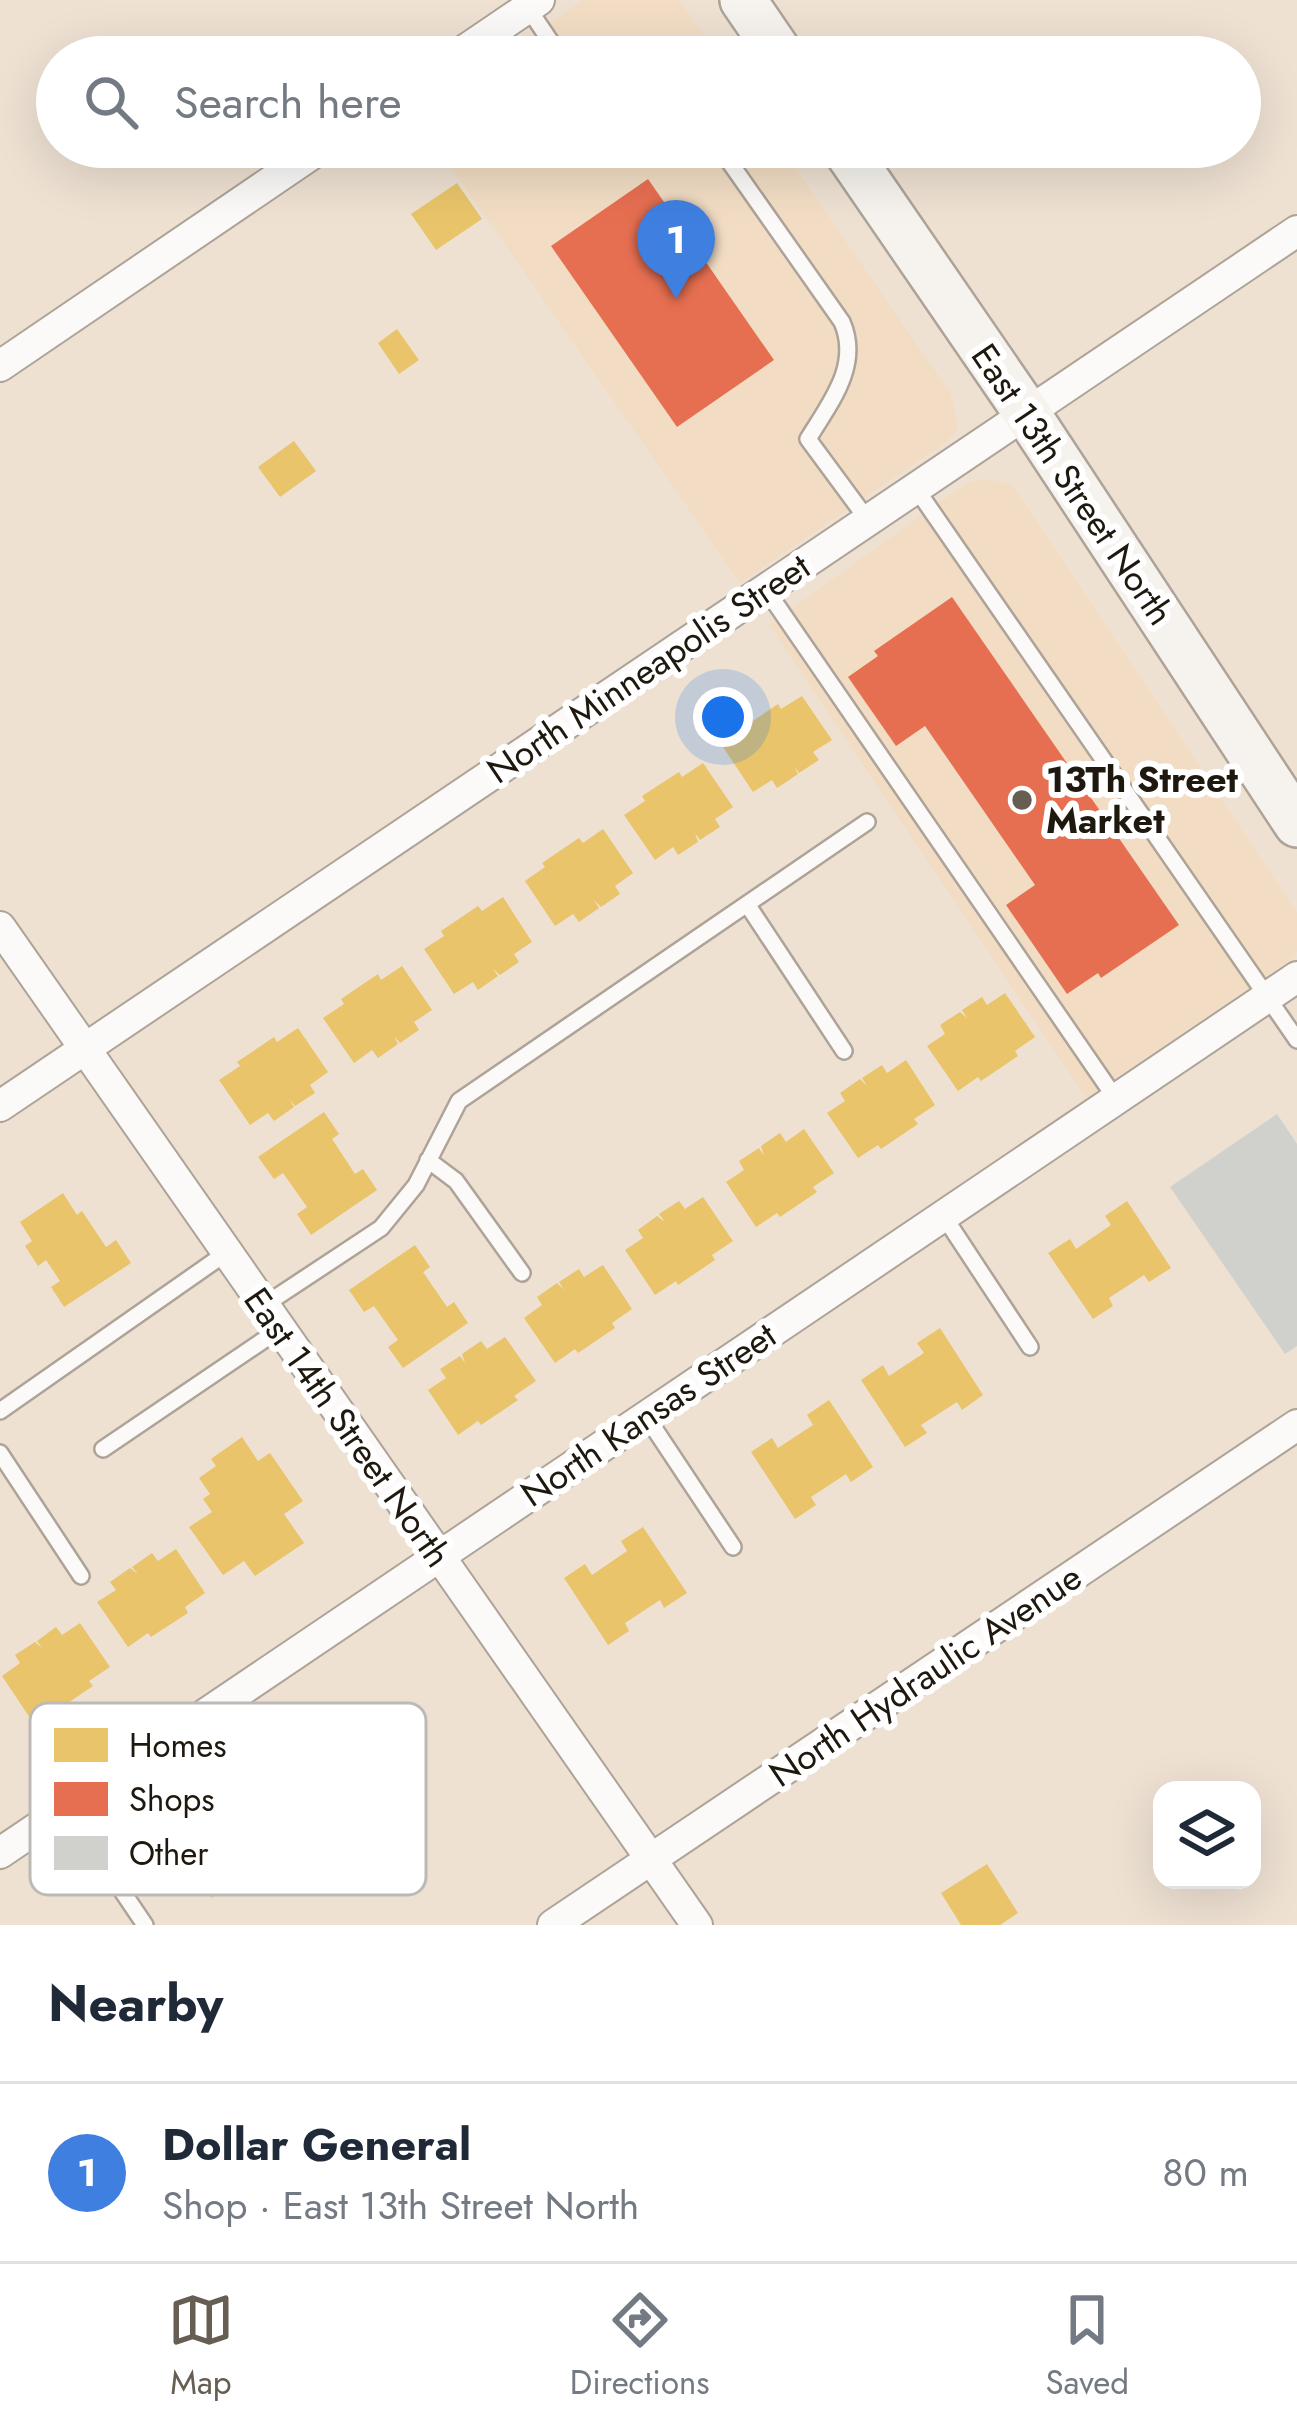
<!DOCTYPE html>
<meta charset="utf-8">
<style>
:root{--surface:#fff;--page:#f6f6f7;--text:#1f2937;--muted:#747a83;--line:#e0e1e3;--accent:#675e53}
body{margin:0;font-family:Jost,sans-serif;background:var(--page);color:var(--text)}
.controls{position:absolute;right:36px;bottom:36px;display:grid;overflow:hidden;border-radius:24px;box-shadow:0 12px 48px #0002}
.controls button{width:108px;height:108px;display:grid;place-items:center;padding:0;border:0;border-bottom:3px solid var(--line);background:var(--surface);color:var(--text);font:60px sans-serif}
.you{position:absolute;left:723px;top:717px;width:42px;height:42px;margin:-30px;border:9px solid #fff;border-radius:50%;background:#1a73e8;box-shadow:0 0 0 18px #1a73e833}
.badge{display:grid;place-items:center;width:78px;height:78px;border-radius:50%;background:var(--accent);color:#fff;font-size:39px;font-weight:700}
.pin{position:absolute;translate:-50% -99px;filter:drop-shadow(0 3px 6px #0008)}
.pin::after{content:'';position:absolute;top:63px;width:42px;height:36px;background:inherit;clip-path:polygon(0 0,100% 0,50% 100%)}
.list{margin:0;padding:0;list-style:none}
h2{display:flex;justify-content:space-between;align-items:center;height:156px;margin:0;padding:0 48px;font-size:51px}
h2 small{font-size:39px;font-weight:400;color:var(--muted)}
.list li{display:grid;grid-template-columns:78px 1fr auto;gap:36px;align-items:center;box-sizing:border-box;height:180px;padding:0 48px;border-top:3px solid var(--line)}
.list b{display:block;font-size:45px;white-space:nowrap}
.list p{margin:0;font-size:39px;white-space:nowrap;color:var(--muted)}
.list em{font-size:39px;font-style:normal;color:var(--muted)}
.icon{flex:none;width:66px;height:66px;fill:none;stroke:currentColor;stroke-width:2;stroke-linecap:round;stroke-linejoin:round}
.map{position:relative;flex:none;width:1297px;height:1925px;overflow:hidden}
.search{position:absolute;background:var(--surface);box-shadow:0 12px 48px #0002;left:36px;right:36px;top:36px;height:132px;display:flex;align-items:center;gap:30px;box-sizing:border-box;padding:0 42px;border-radius:66px;color:var(--muted);font-size:45px}
.sheet{height:336px;background:var(--surface)}
nav{display:flex;justify-content:space-around;align-items:center;box-sizing:border-box;height:168px;border-top:3px solid var(--line);background:var(--surface);font-size:33px;color:var(--muted)}
nav a{display:grid;justify-items:center;gap:6px}
nav .on{color:var(--accent)}
.map>svg:first-child{display:block}
.built{fill:#f2ddc4}
.homes{fill:#e9c46a}
.shops{fill:#e76f51}
.building{fill:#d0d1cd}
.lines{fill:none;stroke-linecap:round;stroke-linejoin:round}
.lane-casing{stroke:#ada398;stroke-width:20}
.street-casing{stroke:#ada398;stroke-width:34}
.secondary-casing{stroke:#ada398;stroke-width:50}
.lane{stroke:#fcfaf8;stroke-width:15}
.street{stroke:#fcfaf8;stroke-width:30}
.secondary{stroke:#f6f3ee;stroke-width:45}
.poi-dot{fill:#675e53;stroke:#fff;stroke-width:4.5}
.labels{text-anchor:middle;stroke-width:12;stroke-linejoin:round;paint-order:stroke}
.street-label{font-size:36px;fill:#1f180e;stroke:#fff}
.poi-label{font-size:36px;font-weight:bold;fill:#1f180e;stroke:#fff;text-anchor:start}
.key{fill:#fff;stroke:#bcbab7;stroke-width:3}
.key-label{font-size:33px;fill:#1f180e}
</style>
<div class="map">
<svg width="1297" height="1925" viewBox="0 0 1297 1925">
<rect width="100%" height="100%" fill="#eee1d2"/>
<path class="built" d="M 583,0 L 679,0 L 719,57 L 501,57 Z
M 437,147 L 781,147 L 951,394 L 958,428 L 948,441 L 740,583 Z
M 991,479 L 1013,486 L 1297,913 L 1297,951 L 1290,960 L 1086,1098 L 769,625 L 948,496 L 970,482 Z"/>
<path class="homes" d="M 457,183 L 482,219 L 436,250 L 411,214 Z
M 397,329 L 419,360 L 399,374 L 378,343 Z
M 294,441 L 316,471 L 280,497 L 258,467 Z
M 802,696 L 832,740 L 813,752 L 819,760 L 799,773 L 794,766 L 798,774 L 777,788 L 772,780 L 753,792 L 723,747 L 744,734 L 741,729 L 778,704 L 781,709 Z
M 703,763 L 733,807 L 715,819 L 720,827 L 700,840 L 695,833 L 698,842 L 678,855 L 673,847 L 655,860 L 624,815 L 645,801 L 642,796 L 679,772 L 682,777 Z
M 603,829 L 633,873 L 615,886 L 620,894 L 601,907 L 594,900 L 599,908 L 579,922 L 573,914 L 555,926 L 525,881 L 545,867 L 542,863 L 579,838 L 583,843 Z
M 503,897 L 532,942 L 514,954 L 519,962 L 500,975 L 493,969 L 498,976 L 478,990 L 473,982 L 454,994 L 424,949 L 444,936 L 441,931 L 478,906 L 482,911 Z
M 402,966 L 432,1010 L 414,1022 L 419,1030 L 400,1043 L 394,1036 L 398,1044 L 378,1058 L 372,1050 L 354,1063 L 323,1018 L 344,1004 L 341,999 L 378,974 L 381,980 Z
M 1005,993 L 1035,1037 L 1015,1051 L 1018,1056 L 981,1081 L 978,1077 L 958,1091 L 927,1046 L 945,1034 L 940,1025 L 960,1012 L 967,1018 L 962,1010 L 982,997 L 987,1005 Z
M 298,1028 L 328,1072 L 310,1085 L 315,1093 L 295,1106 L 289,1099 L 294,1107 L 274,1121 L 268,1113 L 250,1125 L 219,1080 L 240,1066 L 237,1062 L 274,1037 L 277,1042 Z
M 906,1060 L 935,1105 L 914,1119 L 918,1124 L 881,1149 L 878,1145 L 858,1158 L 827,1113 L 845,1101 L 840,1093 L 860,1079 L 867,1086 L 862,1078 L 882,1065 L 887,1073 Z
M 324,1112 L 339,1134 L 332,1139 L 355,1174 L 363,1169 L 377,1190 L 311,1235 L 297,1214 L 307,1207 L 283,1173 L 274,1179 L 258,1157 Z
M 804,1129 L 834,1173 L 813,1187 L 817,1192 L 780,1217 L 777,1213 L 756,1227 L 726,1182 L 744,1170 L 739,1161 L 759,1148 L 764,1156 L 761,1146 L 780,1133 L 786,1142 Z
M 63,1193 L 77,1215 L 82,1211 L 106,1247 L 116,1240 L 131,1263 L 64,1307 L 51,1287 L 60,1281 L 46,1260 L 38,1266 L 25,1246 L 32,1241 L 20,1222 Z
M 703,1197 L 733,1241 L 712,1255 L 715,1260 L 678,1285 L 676,1281 L 655,1295 L 625,1250 L 643,1238 L 638,1230 L 657,1216 L 665,1222 L 659,1214 L 679,1201 L 685,1209 Z
M 1127,1201 L 1171,1268 L 1149,1282 L 1144,1275 L 1109,1298 L 1113,1306 L 1093,1319 L 1048,1253 L 1070,1239 L 1076,1249 L 1111,1225 L 1105,1216 Z
M 415,1245 L 430,1267 L 423,1272 L 447,1307 L 454,1302 L 468,1323 L 403,1368 L 388,1347 L 398,1340 L 374,1306 L 364,1312 L 349,1290 Z
M 603,1265 L 632,1309 L 612,1323 L 615,1328 L 578,1353 L 575,1349 L 555,1363 L 524,1318 L 542,1305 L 537,1297 L 557,1283 L 564,1290 L 559,1282 L 579,1269 L 584,1277 Z
M 940,1328 L 983,1395 L 962,1410 L 957,1402 L 921,1425 L 927,1433 L 905,1447 L 861,1380 L 883,1365 L 889,1376 L 924,1353 L 917,1343 Z
M 505,1337 L 536,1381 L 514,1396 L 518,1400 L 481,1425 L 478,1421 L 458,1435 L 428,1390 L 446,1378 L 440,1369 L 460,1356 L 465,1363 L 462,1354 L 481,1341 L 487,1349 Z
M 829,1400 L 873,1467 L 851,1482 L 846,1474 L 811,1497 L 816,1505 L 795,1519 L 751,1452 L 772,1438 L 778,1448 L 813,1425 L 807,1415 Z
M 242,1437 L 258,1461 L 270,1453 L 303,1501 L 284,1514 L 304,1543 L 255,1576 L 244,1561 L 223,1575 L 189,1527 L 212,1512 L 203,1499 L 210,1494 L 199,1478 L 216,1466 L 211,1459 Z
M 643,1527 L 687,1593 L 664,1608 L 660,1600 L 625,1623 L 629,1631 L 608,1645 L 564,1578 L 585,1564 L 592,1575 L 627,1551 L 621,1541 Z
M 176,1549 L 205,1593 L 185,1607 L 188,1613 L 151,1637 L 148,1633 L 128,1647 L 97,1602 L 116,1590 L 110,1582 L 130,1568 L 138,1574 L 132,1567 L 152,1553 L 158,1561 Z
M 80,1623 L 110,1667 L 89,1681 L 93,1686 L 56,1711 L 53,1707 L 32,1721 L 2,1676 L 20,1663 L 15,1655 L 35,1642 L 42,1648 L 37,1641 L 56,1627 L 62,1635 Z
M 261,1801 L 291,1845 L 272,1857 L 278,1865 L 258,1878 L 251,1872 L 256,1880 L 236,1893 L 230,1885 L 212,1898 L 182,1853 L 203,1839 L 200,1834 L 236,1810 L 240,1815 Z
M 987,1864 L 1018,1913 L 1000,1925 L 961,1925 L 941,1893 Z"/>
<path class="shops" d="M 648,179 L 774,360 L 677,427 L 551,246 Z
M 952,597 L 1179,925 L 1101,978 L 1098,973 L 1067,994 L 1006,905 L 1035,885 L 925,726 L 896,746 L 848,677 L 878,656 L 874,651 Z"/>
<path class="building" d="M 1277,1114 L 1297,1144 L 1297,1346 L 1285,1354 L 1170,1187 Z"/>
<g class="lines">
<defs>
<path id="lane" d="M 528,8 L 561,57
M 719,147 L 842,322 C 861,365 830,403 808,439 L 867,519
M 915,487 L 1297,1040
M 765,588 L 1116,1099
M 747,904 L 844,1051
M 428,1160 L 456,1181 L 522,1273
M 943,1215 L 1030,1347
M 263,1306 L 381,1228 L 416,1185 L 459,1101 L 867,822
M 0,1411 L 226,1253
M 646,1416 L 733,1547
M 103,1449 L 280,1329
M 0,1453 L 81,1576
M 66,1808 L 145,1925"/>
<path id="street" d="M 455,57 L 539,0
M 0,366 L 322,147
M 0,927 L 697,1925
M 0,1106 L 1297,231
M 0,1853 L 1297,977
M 553,1925 L 1297,1425"/>
<path id="secondary" d="M 743,0 L 782,57
M 844,147 L 1026,412 L 1297,824"/>
</defs>
<use href="#lane" class="lane-casing"/>
<use href="#street" class="street-casing"/>
<use href="#secondary" class="secondary-casing"/>
<use href="#lane" class="lane"/>
<use href="#street" class="street"/>
<use href="#secondary" class="secondary"/>
</g>
<circle class="poi-dot" cx="1022" cy="800" r="12"/>
<g class="labels">
<g class="street-label">
<text transform="translate(1073 484) rotate(56)" y="13">East 13th Street North</text>
<text transform="translate(648 668) rotate(-34)" y="13">North Minneapolis Street</text>
<text transform="translate(648 1414) rotate(-34)" y="13">North Kansas Street</text>
<text transform="translate(348 1427) rotate(55)" y="13">East 14th Street North</text>
<text transform="translate(925 1675) rotate(-34)" y="13">North Hydraulic Avenue</text>
</g>
<g class="poi-label">
<text x="1046" y="792">13Th Street<tspan x="1046" dy="41">Market</tspan></text>
</g>
</g>
<rect x="30" y="1703" width="396" height="192" rx="18" class="key"/>
<rect x="54" y="1728" width="54" height="34" fill="#e9c46a"/>
<rect x="54" y="1782" width="54" height="34" fill="#e76f51"/>
<rect x="54" y="1836" width="54" height="34" fill="#d0d1cd"/>
<g class="key-label">
<text x="129" y="1757">Homes</text>
<text x="129" y="1811">Shops</text>
<text x="129" y="1865">Other</text>
</g>
</svg>
<div class="controls">
<button><svg class="icon" aria-label="layers" viewBox="0 0 24 24"><path d="M12 4l9 5-9 5-9-5zM3 14l9 5 9-5"/></svg></button>
</div>
<div class="you"></div>
<div class="pin badge" style="left:676px;top:299px;background:#3f7fe0">1</div>
<div class="search"><svg class="icon" aria-label="search" viewBox="0 0 24 24"><circle cx="10" cy="10" r="6"/><path d="M15 15l6 6"/></svg>Search here</div>
</div>
<section class="sheet">
<h2>Nearby<small></small></h2>
<ul class="list">
<li><span class="badge" style="background:#3f7fe0">1</span><div><b>Dollar General</b><p>Shop · East 13th Street North</p></div><em>80 m</em></li>
</ul>
</section>
<nav>
<a class="on"><svg class="icon" aria-label="map" viewBox="0 0 24 24"><path d="M3 6l6-2 6 2 6-2v14l-6 2-6-2-6 2zM9 4v14M15 6v14"/></svg>Map</a>
<a><svg class="icon" aria-label="directions" viewBox="0 0 24 24"><path d="M12 3l9 9-9 9-9-9zM9 14v-3h6M13 9l2 2-2 2"/></svg>Directions</a>
<a><svg class="icon" aria-label="saved" viewBox="0 0 24 24"><path d="M7 4h10v16l-5-4-5 4z"/></svg>Saved</a>
</nav>
